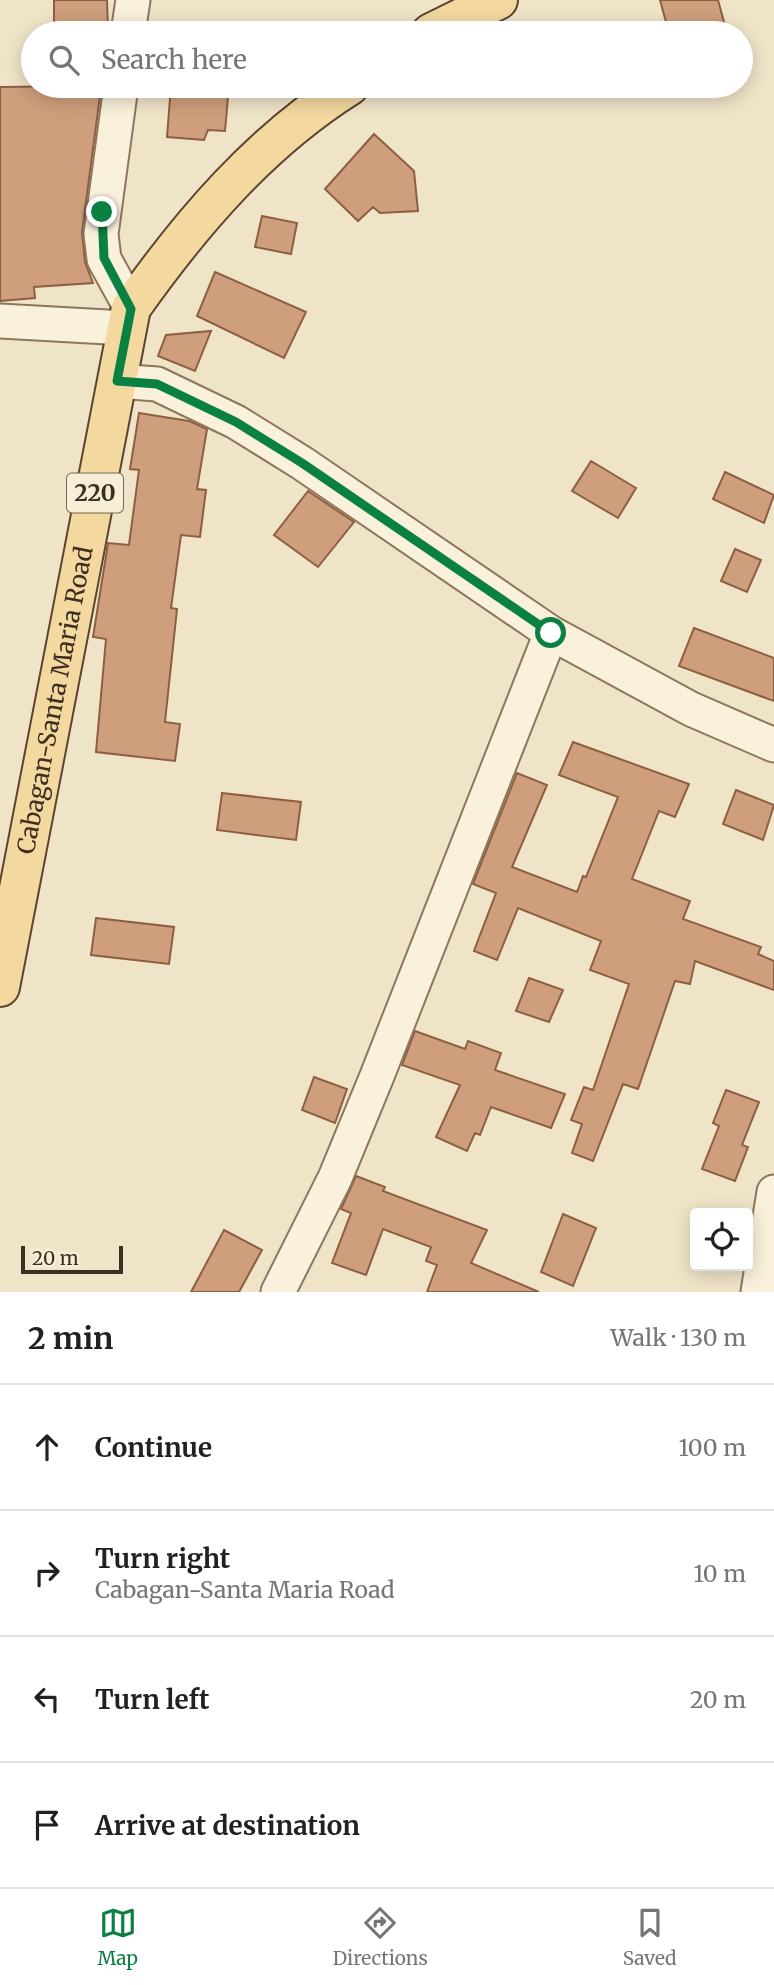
<!DOCTYPE html>
<meta charset="utf-8">
<style>
:root{--surface:#fff;--page:#f2f2f2;--text:#202124;--muted:#757577;--line:#e0e0e0;--accent:#0b8043}
body{margin:0;font-family:Merriweather,serif;background:var(--page);color:var(--text)}
.controls{position:absolute;right:21px;bottom:21px;display:grid;overflow:hidden;border-radius:7px;box-shadow:0 4px 18px #0003}
.controls button{width:63px;height:63px;display:grid;place-items:center;padding:0;border:0;border-bottom:2px solid var(--line);background:var(--surface);color:var(--text);font:35px sans-serif}
.scale{position:absolute;left:21px;bottom:18px;width:102px;box-sizing:border-box;padding-left:7px;border:4px solid #3d2e20;border-top:0;font-size:19px;line-height:24px;white-space:nowrap;color:#3d2e20;-webkit-text-stroke:5px #f7eed8;paint-order:stroke}
.stop{position:absolute;width:21px;height:21px;margin:-16px;border:5px solid #0b8043;border-radius:50%;background:#fff}
.stop.end{background:#0b8043;border-color:#fff;box-shadow:0 2px 7px #0008}
.list{margin:0;padding:0;list-style:none}
h2{display:flex;justify-content:space-between;align-items:center;height:91px;margin:0;padding:0 28px;font-size:30px}
h2 small{font-size:23px;font-weight:400;color:var(--muted)}
.list li{display:grid;grid-template-columns:46px 1fr auto;gap:21px;align-items:center;box-sizing:border-box;height:126px;padding:0 28px;border-top:2px solid var(--line)}
.list b{display:block;font-size:26px;white-space:nowrap}
.list p{margin:0;font-size:23px;white-space:nowrap;color:var(--muted)}
.list em{font-size:23px;font-style:normal;color:var(--muted)}
.icon{flex:none;width:38px;height:38px;fill:none;stroke:currentColor;stroke-width:2;stroke-linecap:round;stroke-linejoin:round}
.map{position:relative;flex:none;width:774px;height:1292px;overflow:hidden}
.search{position:absolute;background:var(--surface);box-shadow:0 4px 18px #0003;left:21px;right:21px;top:21px;height:77px;display:flex;align-items:center;gap:18px;box-sizing:border-box;padding:0 24px;border-radius:38px;color:var(--muted);font-size:26px}
.sheet{height:595px;background:var(--surface)}
nav{display:flex;justify-content:space-around;align-items:center;box-sizing:border-box;height:98px;border-top:2px solid var(--line);background:var(--surface);font-size:19px;color:var(--muted)}
nav a{display:grid;justify-items:center;gap:4px}
nav .on{color:var(--accent)}
.map>svg:first-child{display:block}
.building{fill:#cf9f7d;stroke:#8d5f41;stroke-width:2}
.lines{fill:none;stroke-linecap:round;stroke-linejoin:round}
.minor-casing{stroke:#8d765c;stroke-width:37}
.major-casing{stroke:#5b4430;stroke-width:42}
.minor{stroke:#faf1dc;stroke-width:33}
.major{stroke:#f3d9a0;stroke-width:38}
.route{stroke:#0b8043;stroke-width:9}
.labels{text-anchor:middle;stroke-width:5;stroke-linejoin:round;paint-order:stroke}
.shield{fill:#f7eed8;stroke:#756857;stroke-width:2}
.shield-label{font-size:23px;font-weight:bold;fill:#3d2e20}
.street-label{font-size:24px;fill:#3d2e20;stroke:#f7eed8}
</style>
<div class="map">
<svg width="774" height="1292" viewBox="0 0 774 1292">
<rect width="100%" height="100%" fill="#f0e4c8"/>
<path class="building" d="M 54,0 L 107,0 L 108,28 L 54,29 Z
M 660,0 L 718,0 L 727,33 L 669,33 Z
M 85,86 L 101,88 L 82,232 L 85,262 L 93,283 L 34,287 L 35,298 L 0,301 L 0,87 Z
M 171,86 L 229,86 L 225,131 L 208,130 L 204,140 L 167,137 Z
M 374,134 L 414,171 L 418,211 L 380,213 L 373,207 L 358,221 L 325,189 Z
M 262,216 L 297,223 L 291,254 L 255,247 Z
M 215,272 L 306,312 L 284,358 L 197,316 Z
M 211,331 L 195,371 L 158,356 L 166,335 Z
M 139,413 L 189,421 L 207,429 L 197,489 L 206,490 L 200,537 L 181,535 L 171,608 L 177,609 L 165,722 L 180,724 L 175,761 L 96,752 L 106,639 L 93,637 L 108,543 L 129,545 L 139,470 L 130,469 Z
M 591,461 L 636,488 L 618,518 L 572,491 Z
M 725,472 L 774,495 L 764,523 L 713,499 Z
M 308,491 L 354,522 L 318,567 L 274,535 Z
M 735,549 L 761,560 L 747,592 L 721,581 Z
M 694,628 L 774,658 L 774,701 L 679,666 Z
M 573,742 L 689,784 L 675,817 L 659,811 L 632,879 L 690,901 L 683,919 L 761,947 L 758,954 L 774,961 L 774,990 L 695,961 L 690,984 L 675,981 L 638,1089 L 623,1084 L 593,1161 L 572,1153 L 582,1124 L 571,1120 L 584,1087 L 593,1090 L 629,984 L 590,970 L 601,941 L 518,908 L 497,960 L 474,951 L 496,893 L 473,884 L 517,773 L 547,785 L 512,867 L 577,892 L 583,876 L 586,877 L 618,797 L 559,775 Z
M 736,790 L 774,805 L 763,840 L 723,824 Z
M 222,793 L 301,802 L 296,840 L 217,830 Z
M 96,918 L 174,927 L 169,964 L 91,955 Z
M 529,978 L 563,990 L 549,1022 L 516,1011 Z
M 415,1031 L 465,1049 L 468,1041 L 501,1053 L 495,1070 L 565,1094 L 551,1128 L 491,1107 L 480,1135 L 475,1133 L 467,1151 L 436,1137 L 460,1085 L 402,1065 Z
M 314,1077 L 347,1089 L 335,1123 L 302,1110 Z
M 726,1090 L 759,1102 L 742,1145 L 748,1147 L 735,1181 L 702,1169 L 719,1126 L 713,1123 Z
M 356,1176 L 385,1187 L 383,1191 L 487,1230 L 471,1263 L 539,1292 L 427,1292 L 437,1265 L 426,1261 L 431,1247 L 383,1229 L 366,1275 L 332,1263 L 351,1213 L 341,1209 Z
M 563,1214 L 596,1228 L 573,1286 L 541,1272 Z
M 224,1230 L 262,1250 L 239,1292 L 191,1292 Z"/>
<g class="lines">
<defs>
<path id="minor" d="M 128,33 L 133,0
M 121,86 L 101,234 L 104,259 L 131,308
M 0,321 L 125,328
M 117,381 L 157,384 L 236,422 L 302,463 L 551,633 L 691,709 L 774,745
M 278,1292 L 335,1178 L 377,1076 L 551,633
M 758,1292 L 774,1192"/>
<g id="major">
<path d="M 431,33 L 498,0"/>
<path id="s1" d="M 0,987 L 131,308 C 191,223 260,142 349,86"/>
</g>
</defs>
<use href="#minor" class="minor-casing"/>
<use href="#major" class="major-casing"/>
<use href="#minor" class="minor"/>
<use href="#major" class="major"/>
</g>
<g class="lines">
<path class="route" d="M 102,212 L 104,258 L 131,309 L 117,381 L 157,384 L 236,422 L 302,463 L 551,633"/>
</g>
<g class="labels">
<rect class="shield" x="67" y="473.5" width="56" height="39" rx="5"/>
<g class="shield-label">
<text x="95" y="501">220</text>
</g>
<g class="street-label">
<text dy="8" stroke="none"><textPath href="#s1" startOffset="292">Cabagan-Santa Maria Road</textPath></text>
</g>
</g>
</svg>
<div class="controls">
<button><svg class="icon" aria-label="locate" viewBox="0 0 24 24"><circle cx="12" cy="12" r="6"/><path d="M12 2v4M12 18v4M2 12h4M18 12h4"/></svg></button>
</div>
<div class="scale">20 m</div>
<div class="stop" style="left:551px;top:633px"></div>
<div class="stop end" style="left:102px;top:212px"></div>
<div class="search"><svg class="icon" aria-label="search" viewBox="0 0 24 24"><circle cx="10" cy="10" r="6"/><path d="M15 15l6 6"/></svg>Search here</div>
</div>
<section class="sheet">
<h2>2 min<small>Walk · 130 m</small></h2>
<ul class="list">
<li><svg class="icon" aria-label="ahead" viewBox="0 0 24 24"><path d="M12 20V5M6 11l6-6 6 6"/></svg><div><b>Continue</b></div><em>100 m</em></li>
<li><svg class="icon" aria-label="right" viewBox="0 0 24 24"><path d="M7 20v-9h11M14 6l5 5-5 5"/></svg><div><b>Turn right</b><p>Cabagan-Santa Maria Road</p></div><em>10 m</em></li>
<li><svg class="icon" aria-label="left" viewBox="0 0 24 24"><path d="M17 20v-9H6M10 6l-5 5 5 5"/></svg><div><b>Turn left</b></div><em>20 m</em></li>
<li><svg class="icon" aria-label="arrive" viewBox="0 0 24 24"><path d="M6 21V4h12l-3 4 3 4H6"/></svg><div><b>Arrive at destination</b></div></li>
</ul>
</section>
<nav>
<a class="on"><svg class="icon" aria-label="map" viewBox="0 0 24 24"><path d="M3 6l6-2 6 2 6-2v14l-6 2-6-2-6 2zM9 4v14M15 6v14"/></svg>Map</a>
<a><svg class="icon" aria-label="directions" viewBox="0 0 24 24"><path d="M12 3l9 9-9 9-9-9zM9 14v-3h6M13 9l2 2-2 2"/></svg>Directions</a>
<a><svg class="icon" aria-label="saved" viewBox="0 0 24 24"><path d="M7 4h10v16l-5-4-5 4z"/></svg>Saved</a>
</nav>
